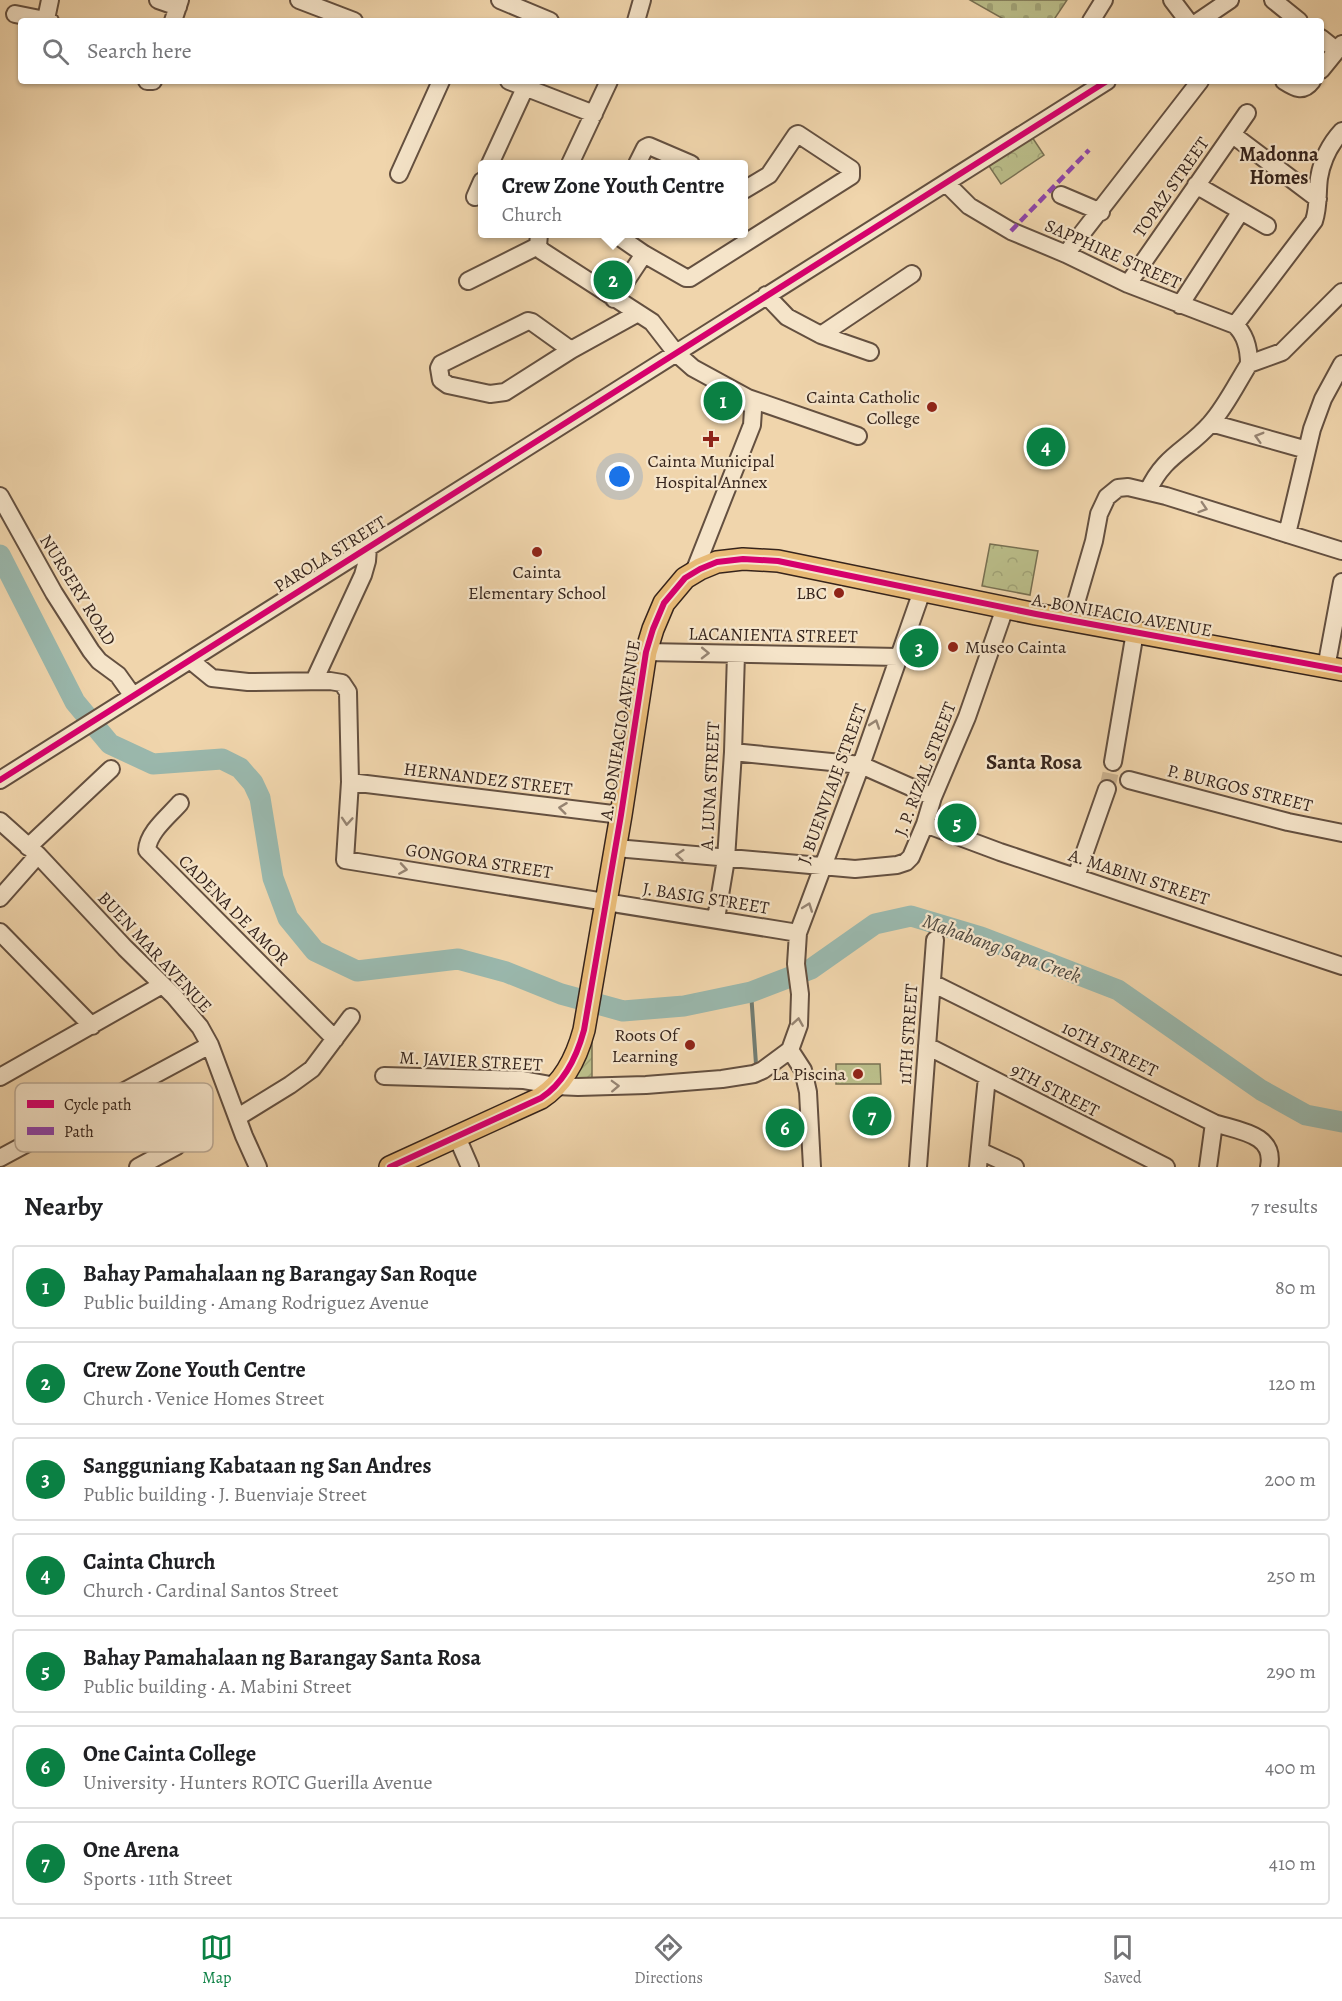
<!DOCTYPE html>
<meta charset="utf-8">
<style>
:root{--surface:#fff;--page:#f2f2f2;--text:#202124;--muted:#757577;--line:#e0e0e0;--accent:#0b8043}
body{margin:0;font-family:Alegreya,serif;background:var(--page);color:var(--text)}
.you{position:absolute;left:620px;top:477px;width:21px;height:21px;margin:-15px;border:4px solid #fff;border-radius:50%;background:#1a73e8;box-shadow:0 0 0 9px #1a73e833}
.badge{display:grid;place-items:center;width:39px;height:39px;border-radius:50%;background:var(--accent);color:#fff;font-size:20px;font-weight:700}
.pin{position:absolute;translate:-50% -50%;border:3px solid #fff;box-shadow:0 2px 6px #0006}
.popup{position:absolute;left:478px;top:160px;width:270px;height:78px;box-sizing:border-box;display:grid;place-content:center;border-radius:6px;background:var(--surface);filter:drop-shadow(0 2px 4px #0005);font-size:20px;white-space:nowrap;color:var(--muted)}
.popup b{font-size:22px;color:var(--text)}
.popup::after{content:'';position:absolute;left:50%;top:100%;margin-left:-12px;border:12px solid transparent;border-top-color:var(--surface)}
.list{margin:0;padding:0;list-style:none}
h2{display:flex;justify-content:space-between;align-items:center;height:78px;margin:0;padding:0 24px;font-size:26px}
h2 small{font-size:20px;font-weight:400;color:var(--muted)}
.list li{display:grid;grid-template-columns:39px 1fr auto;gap:18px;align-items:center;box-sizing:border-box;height:84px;margin:0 12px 12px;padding:0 12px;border:2px solid var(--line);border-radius:6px}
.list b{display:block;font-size:22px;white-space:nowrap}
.list p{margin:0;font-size:20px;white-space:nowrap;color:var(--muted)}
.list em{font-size:20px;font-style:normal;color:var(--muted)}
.icon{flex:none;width:33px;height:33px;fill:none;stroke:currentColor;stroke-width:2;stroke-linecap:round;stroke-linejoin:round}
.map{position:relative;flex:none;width:1342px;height:1167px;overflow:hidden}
.search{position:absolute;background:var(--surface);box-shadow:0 2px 4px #0004;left:18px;right:18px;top:18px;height:66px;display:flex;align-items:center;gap:15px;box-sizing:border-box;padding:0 21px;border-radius:6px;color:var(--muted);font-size:22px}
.sheet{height:750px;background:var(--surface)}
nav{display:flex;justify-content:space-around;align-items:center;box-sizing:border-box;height:84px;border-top:2px solid var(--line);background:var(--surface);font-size:16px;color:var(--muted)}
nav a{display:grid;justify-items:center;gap:3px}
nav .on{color:var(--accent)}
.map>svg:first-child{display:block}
.forest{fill:url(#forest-crowns);stroke:#787052;stroke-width:1.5}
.cemetery{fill:url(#cemetery-stones);stroke:#787052;stroke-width:1.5}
.garden{fill:url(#garden-furrows);stroke:#787052;stroke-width:1.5}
.pitch{fill:#babd89;stroke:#787052;stroke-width:1.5}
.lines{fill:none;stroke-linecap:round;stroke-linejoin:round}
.stream{stroke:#727d73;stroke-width:4}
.river{stroke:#9ab8ad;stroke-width:21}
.minor-tunnel{stroke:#cbb28f;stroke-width:16;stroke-dasharray:16 8;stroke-linecap:butt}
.minor-casing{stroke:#645040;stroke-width:20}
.major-casing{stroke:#36241c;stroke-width:24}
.minor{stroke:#f5e4c9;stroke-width:16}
.major{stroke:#e8ba76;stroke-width:21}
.quiet{stroke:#8e44ad;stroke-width:4.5;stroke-dasharray:9 4.5;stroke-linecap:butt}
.cycleway-casing{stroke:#f5e4c9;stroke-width:10}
.cycleway{stroke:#d6006c;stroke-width:6}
.oneway{stroke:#968472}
.poi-dot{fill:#8f2418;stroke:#f5e4c9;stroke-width:2}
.labels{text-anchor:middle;stroke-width:4.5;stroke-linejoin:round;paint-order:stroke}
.street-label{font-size:18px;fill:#36241c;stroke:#f5e4c9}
.poi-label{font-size:18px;fill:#36241c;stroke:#f5e4c9;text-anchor:end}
.neighbourhood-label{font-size:20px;font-weight:bold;fill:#36241c;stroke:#f5e4c9}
.water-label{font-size:20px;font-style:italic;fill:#4f4940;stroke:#f5e4c9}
.quarter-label{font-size:21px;font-weight:bold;fill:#36241c;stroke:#f5e4c9}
.key{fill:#f5e4c9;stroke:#bcaa95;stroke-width:1.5}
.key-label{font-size:16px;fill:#36241c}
</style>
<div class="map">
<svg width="1342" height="1167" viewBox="0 0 1342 1167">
<defs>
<pattern id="forest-crowns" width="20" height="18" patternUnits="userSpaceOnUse" patternTransform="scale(1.5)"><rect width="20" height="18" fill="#babd89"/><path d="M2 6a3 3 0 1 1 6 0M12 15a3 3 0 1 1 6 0" fill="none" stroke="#a0a276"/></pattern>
<pattern id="cemetery-stones" width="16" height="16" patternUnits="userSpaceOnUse" patternTransform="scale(1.5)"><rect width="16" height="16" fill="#babd89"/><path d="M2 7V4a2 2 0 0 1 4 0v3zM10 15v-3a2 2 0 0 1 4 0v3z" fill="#a0a276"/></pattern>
<pattern id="garden-furrows" width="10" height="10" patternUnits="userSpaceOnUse" patternTransform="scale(1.5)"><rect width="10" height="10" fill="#babd89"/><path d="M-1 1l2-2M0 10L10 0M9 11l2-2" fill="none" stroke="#a0a276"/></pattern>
</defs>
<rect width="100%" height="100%" fill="#f0d5ac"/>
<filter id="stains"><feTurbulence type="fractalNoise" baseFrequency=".00333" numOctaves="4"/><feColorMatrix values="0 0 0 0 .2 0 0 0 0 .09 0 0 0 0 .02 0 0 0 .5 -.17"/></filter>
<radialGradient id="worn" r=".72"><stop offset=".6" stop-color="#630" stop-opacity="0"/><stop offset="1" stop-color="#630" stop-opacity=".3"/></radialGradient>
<path class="forest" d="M 1032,137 L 1044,155 L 1001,184 L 989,166 Z
M 990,544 L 1038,551 L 1030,595 L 982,586 Z"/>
<path class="cemetery" d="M 970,0 L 1067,0 L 1053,21 L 1007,21 Z"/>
<path class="garden" d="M 592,1040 L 592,1082 L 572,1082 Z"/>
<path class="pitch" d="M 836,1064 L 880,1064 L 881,1084 L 836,1084 Z"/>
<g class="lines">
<path class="stream" d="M 751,992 L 756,1064"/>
<path class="river" d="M 0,555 L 75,702 L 110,744 L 153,764 L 222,759 L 240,768 L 253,783 L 260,798 L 273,878 L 288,918 L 315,951 L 357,971 L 458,959 L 506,972 L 561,994 L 623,1011 L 684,1006 L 751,992 L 811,969 L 875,924 L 911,916 L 981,937 L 1118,990 L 1261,1090 L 1306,1115 L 1342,1122"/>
<path class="minor-tunnel" d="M 1107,789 L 1113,762"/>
<defs>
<path id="minor" d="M 158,0 L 178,7
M 299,0 L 354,21
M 500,0 L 550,21
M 1172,0 L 1188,21
M 1273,0 L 1299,21
M 15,14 L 50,21
M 46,19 L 50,0
M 173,21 L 180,0
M 636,21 L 642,0
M 1091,21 L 1104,0
M 1199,21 L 1230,0
M 1321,38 L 1336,50
M 1321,70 L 1342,44
M 147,81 L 153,81
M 509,81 L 594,114
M 1284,81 C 1295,88 1303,93 1312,81
M 1233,135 L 1318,199
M 490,164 L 525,88
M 570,164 L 609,81
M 637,164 L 645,148 L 649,146 L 691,164
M 399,174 L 441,81
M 946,183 L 969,206 L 1011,231 L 1066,254 L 1128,284 L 1235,325 C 1246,335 1249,350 1249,364
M 1196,185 L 1267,226
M 1061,195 L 1101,212
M 475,197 L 482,181
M 539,234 L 538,246 L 542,251 L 652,322 L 676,353 L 693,368 L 748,398 L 858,436
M 615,234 L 644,254 L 686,278 L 690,278 L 851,176 L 851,169 L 798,134 L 796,135 L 769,175 L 744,190
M 1066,254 L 1200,81
M 468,281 L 538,246
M 1128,284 L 1247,113
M 766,295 L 787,317 L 821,335 L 870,352
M 614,299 L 644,254
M 1180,305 L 1241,211
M 1235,325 L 1314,221 C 1319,206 1317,192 1319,178 C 1322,160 1330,144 1342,131
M 821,335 L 912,274
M 571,350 L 532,322 L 528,321 L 441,364 L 439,368 L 441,380 L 448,385 L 490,394 L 505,392 L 571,350 L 638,313
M 1249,364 L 1282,352 L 1342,292
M 1211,423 L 1307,450
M 1148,491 C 1164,455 1188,450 1211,423 C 1226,406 1237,383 1249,364
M 0,496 L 54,593 L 91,651 L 99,661 L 118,675 L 133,696
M 1287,534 L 1312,429 L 1323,399 L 1342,364
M 694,572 L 752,425 L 753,410 L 748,398
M 1071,620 L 1094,541 L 1099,514 L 1107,497 L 1118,488 L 1128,487 L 1166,496 L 1342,551
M 646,652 L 898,657
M 190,660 L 212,678 L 248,682 L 330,681 L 342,683 L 348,692 L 350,782 L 345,860 L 798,933
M 1326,668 L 1342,582
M 314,681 L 363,575 L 367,561 L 368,548
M 733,752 L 861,765 L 933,797
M 1113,762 L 1135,632
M 0,780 L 1107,81
M 1129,780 L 1288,822 L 1342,833
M 350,782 L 621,815
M 180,803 C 169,816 148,832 147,850 L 335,1039
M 0,821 L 38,855 L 125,948 L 174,996 L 200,1027 L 210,1045 L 244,1136 L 258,1167
M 925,824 L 1000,852 L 1342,966
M 28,847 L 111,769
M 616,848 L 855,869 L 897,865 L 906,862 L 911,857 L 925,824 L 933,797 L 967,717 L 1005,608
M 1076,877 L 1107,789
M 0,898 L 38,855
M 716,919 L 726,859 L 733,752 L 736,654
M 0,932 L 92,1026
M 932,983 L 1214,1123 C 1239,1131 1276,1134 1269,1167
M 927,1046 L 1166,1167
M 790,1050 L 803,1070 L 808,1092 L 812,1167
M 384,1076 L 523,1080 L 556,1086 L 578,1087 L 646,1085 L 722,1079 L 754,1074 L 763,1070 L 790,1050 L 799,1025 L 800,994 L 796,964 L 798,933 L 861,765 L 922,591
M 0,1077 L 162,985
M 238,1117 L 290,1085 L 312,1069 L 351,1017
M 457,1137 L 470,1167
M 980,1151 L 1015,1167
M 0,1158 L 210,1045
M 138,1167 L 177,1146
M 918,1167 L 935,940
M 978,1167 L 987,1077
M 1208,1167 L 1214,1123"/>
<path id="major" d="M 390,1167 L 541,1098 C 564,1083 577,1056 584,1030 L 621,815 L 646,652 L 653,629 L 664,603 L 685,578 L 700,569 L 717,562 L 743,559 L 778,561 L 1036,614 L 1342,670"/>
</defs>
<use href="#minor" class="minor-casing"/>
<use href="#major" class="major-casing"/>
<use href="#minor" class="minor"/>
<use href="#major" class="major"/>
<path class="quiet" d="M 1011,231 L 1089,150"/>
<defs>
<path id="cycleway" d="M 0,780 L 1107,81
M 390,1167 L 541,1098 C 564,1083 577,1056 584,1030 L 621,815 L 646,652 L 653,629 L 664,603 L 685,578 L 700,569 L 717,562 L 743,559 L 778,561 L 1036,614 L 1342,670"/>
</defs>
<use href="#cycleway" class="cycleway-casing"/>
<use href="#cycleway" class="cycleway"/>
</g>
<defs><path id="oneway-chevron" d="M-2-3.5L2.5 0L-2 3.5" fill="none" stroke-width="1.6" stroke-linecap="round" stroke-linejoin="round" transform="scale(1.5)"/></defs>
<g class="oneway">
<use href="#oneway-chevron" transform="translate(1259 437) rotate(-164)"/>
<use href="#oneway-chevron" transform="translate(1203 508) rotate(18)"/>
<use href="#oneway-chevron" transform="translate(705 653) rotate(1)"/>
<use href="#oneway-chevron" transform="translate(875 724) rotate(-71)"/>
<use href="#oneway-chevron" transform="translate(563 808) rotate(-173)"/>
<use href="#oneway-chevron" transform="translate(347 821) rotate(94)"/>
<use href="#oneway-chevron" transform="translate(680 855) rotate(-175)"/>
<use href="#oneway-chevron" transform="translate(403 869) rotate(9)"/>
<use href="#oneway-chevron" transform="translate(808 907) rotate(-70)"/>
<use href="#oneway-chevron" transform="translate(798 1022) rotate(-81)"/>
<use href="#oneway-chevron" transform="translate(615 1086) rotate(-2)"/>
</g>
<g class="poi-dot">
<circle cx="932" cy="407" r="6"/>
<path d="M708 430h6v6h6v6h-6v6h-6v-6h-6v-6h6z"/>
<circle cx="537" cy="552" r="6"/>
<circle cx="839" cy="593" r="6"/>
<circle cx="953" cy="647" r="6"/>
<circle cx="690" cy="1045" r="6"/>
<circle cx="858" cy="1074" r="6"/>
</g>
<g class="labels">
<g class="street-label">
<text transform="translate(1171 187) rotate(-55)" y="6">TOPAZ STREET</text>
<text transform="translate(1113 254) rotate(24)" y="6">SAPPHIRE STREET</text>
<text transform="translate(330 554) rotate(-32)" y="6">PAROLA STREET</text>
<text transform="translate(78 590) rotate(58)" y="6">NURSERY ROAD</text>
<text transform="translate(1122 615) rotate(10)" y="6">A. BONIFACIO AVENUE</text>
<text transform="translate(773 635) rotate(1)" y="6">LACANIENTA STREET</text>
<text transform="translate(620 730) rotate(-81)" y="6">A. BONIFACIO AVENUE</text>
<text transform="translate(925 769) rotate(-69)" y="6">J. P. RIZAL STREET</text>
<text transform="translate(488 779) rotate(7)" y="6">HERNANDEZ STREET</text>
<text transform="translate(832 784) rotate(-70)" y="6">J. BUENVIAJE STREET</text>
<text transform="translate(710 786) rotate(-87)" y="6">A. LUNA STREET</text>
<text transform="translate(1240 788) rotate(14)" y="6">P. BURGOS STREET</text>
<text transform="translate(479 861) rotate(9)" y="6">GONGORA STREET</text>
<text transform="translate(1139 877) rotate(18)" y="6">A. MABINI STREET</text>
<text transform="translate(706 898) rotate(9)" y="6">J. BASIG STREET</text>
<text transform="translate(234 910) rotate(45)" y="6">CADENA DE AMOR</text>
<text transform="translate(155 952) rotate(47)" y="6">BUEN MAR AVENUE</text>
<text transform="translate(908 1034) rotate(-86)" y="6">11TH STREET</text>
<text transform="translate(1110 1049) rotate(26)" y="6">10TH STREET</text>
<text transform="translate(471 1061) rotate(3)" y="6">M. JAVIER STREET</text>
<text transform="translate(1055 1090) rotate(27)" y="6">9TH STREET</text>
</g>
<g class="poi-label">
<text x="920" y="403">Cainta Catholic<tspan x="920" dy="21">College</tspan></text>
<text x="711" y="467" text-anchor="middle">Cainta Municipal<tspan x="711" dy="21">Hospital Annex</tspan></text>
<text x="537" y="578" text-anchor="middle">Cainta<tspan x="537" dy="21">Elementary School</tspan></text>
<text x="827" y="599">LBC</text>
<text x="965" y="653" text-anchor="start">Museo Cainta</text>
<text x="678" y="1041">Roots Of<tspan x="678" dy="21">Learning</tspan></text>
<text x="846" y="1080">La Piscina</text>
</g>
<g class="neighbourhood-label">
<text x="1279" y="161">Madonna<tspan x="1279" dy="23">Homes</tspan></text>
</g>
<g class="water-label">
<text transform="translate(1002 948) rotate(20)" y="7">Mahabang Sapa Creek</text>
</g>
<g class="quarter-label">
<text x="1034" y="769">Santa Rosa</text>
</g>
</g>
<rect x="15" y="1083" width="198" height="69" rx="9" class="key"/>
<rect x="27" y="1100" width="27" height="8" fill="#d6006c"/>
<rect x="27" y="1127" width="27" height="8" fill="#8e44ad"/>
<g class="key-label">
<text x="64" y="1110">Cycle path</text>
<text x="64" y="1137">Path</text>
</g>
<rect width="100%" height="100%" filter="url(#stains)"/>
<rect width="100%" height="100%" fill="url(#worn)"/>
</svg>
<div class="you"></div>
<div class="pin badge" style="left:723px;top:401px">1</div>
<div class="pin badge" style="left:613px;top:280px">2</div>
<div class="popup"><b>Crew Zone Youth Centre</b>Church</div>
<div class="pin badge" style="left:919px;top:648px">3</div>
<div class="pin badge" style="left:1046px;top:447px">4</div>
<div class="pin badge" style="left:957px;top:823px">5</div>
<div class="pin badge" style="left:785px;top:1128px">6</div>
<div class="pin badge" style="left:872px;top:1116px">7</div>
<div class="search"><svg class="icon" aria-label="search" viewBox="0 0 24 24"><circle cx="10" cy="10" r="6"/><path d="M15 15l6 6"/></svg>Search here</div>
</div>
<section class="sheet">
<h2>Nearby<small>7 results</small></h2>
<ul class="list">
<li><span class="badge">1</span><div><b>Bahay Pamahalaan ng Barangay San Roque</b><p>Public building · Amang Rodriguez Avenue</p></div><em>80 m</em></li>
<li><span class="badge">2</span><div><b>Crew Zone Youth Centre</b><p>Church · Venice Homes Street</p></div><em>120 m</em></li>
<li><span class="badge">3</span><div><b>Sangguniang Kabataan ng San Andres</b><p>Public building · J. Buenviaje Street</p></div><em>200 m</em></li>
<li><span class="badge">4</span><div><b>Cainta Church</b><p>Church · Cardinal Santos Street</p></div><em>250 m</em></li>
<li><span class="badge">5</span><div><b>Bahay Pamahalaan ng Barangay Santa Rosa</b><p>Public building · A. Mabini Street</p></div><em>290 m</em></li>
<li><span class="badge">6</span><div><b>One Cainta College</b><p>University · Hunters ROTC Guerilla Avenue</p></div><em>400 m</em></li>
<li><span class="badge">7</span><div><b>One Arena</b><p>Sports · 11th Street</p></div><em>410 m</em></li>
</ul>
</section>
<nav>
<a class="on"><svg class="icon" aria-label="map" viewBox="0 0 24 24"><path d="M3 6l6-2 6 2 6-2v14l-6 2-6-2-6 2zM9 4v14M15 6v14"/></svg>Map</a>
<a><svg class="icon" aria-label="directions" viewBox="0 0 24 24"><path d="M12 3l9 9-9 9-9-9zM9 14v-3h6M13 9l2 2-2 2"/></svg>Directions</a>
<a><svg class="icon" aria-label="saved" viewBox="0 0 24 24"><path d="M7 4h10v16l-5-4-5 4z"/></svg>Saved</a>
</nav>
